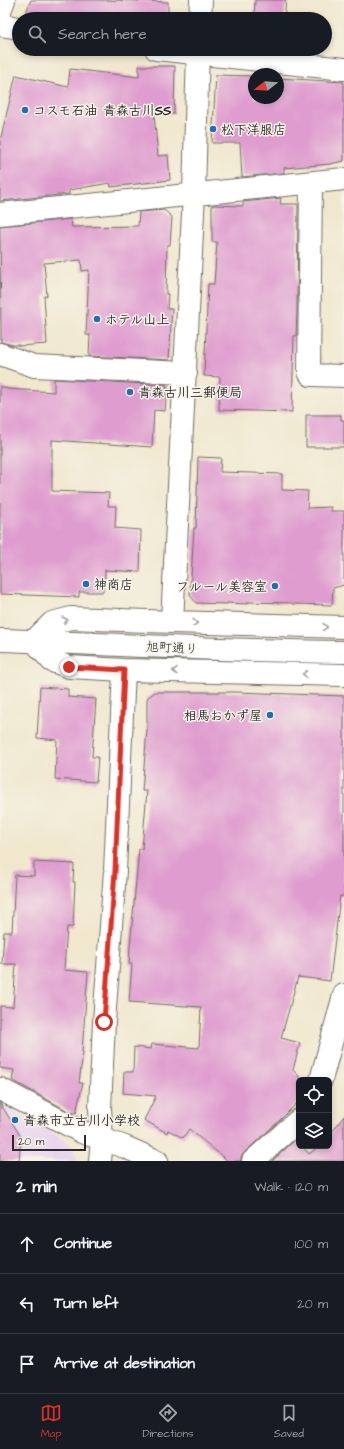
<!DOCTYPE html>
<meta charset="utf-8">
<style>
:root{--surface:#171b24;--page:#20242c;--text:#f1f3f6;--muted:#9ea1a6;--line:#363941;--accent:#d93025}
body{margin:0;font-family:"Architects Daughter","Klee One",sans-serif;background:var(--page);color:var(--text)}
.controls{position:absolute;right:12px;bottom:12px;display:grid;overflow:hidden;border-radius:6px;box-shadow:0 2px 6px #0003}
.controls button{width:36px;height:36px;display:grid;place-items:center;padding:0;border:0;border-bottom:1px solid var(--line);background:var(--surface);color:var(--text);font:20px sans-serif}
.compass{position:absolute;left:248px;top:68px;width:36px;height:36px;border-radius:50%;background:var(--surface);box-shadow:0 2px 6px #0003;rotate:253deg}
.scale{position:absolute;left:12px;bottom:10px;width:74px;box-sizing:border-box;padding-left:4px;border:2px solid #2b2b2b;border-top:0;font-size:11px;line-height:14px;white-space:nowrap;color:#2b2b2b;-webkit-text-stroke:3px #f7f3e8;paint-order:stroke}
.stop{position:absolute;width:12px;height:12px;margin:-9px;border:3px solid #d93025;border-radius:50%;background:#fff}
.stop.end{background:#d93025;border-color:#fff;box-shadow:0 1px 4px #0008}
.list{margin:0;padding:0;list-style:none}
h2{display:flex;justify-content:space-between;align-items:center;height:52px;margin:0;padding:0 16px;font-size:17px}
h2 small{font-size:13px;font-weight:400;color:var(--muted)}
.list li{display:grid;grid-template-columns:26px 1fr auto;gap:12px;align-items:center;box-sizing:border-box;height:60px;padding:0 16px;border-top:1px solid var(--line)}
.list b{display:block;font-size:15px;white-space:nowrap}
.list em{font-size:13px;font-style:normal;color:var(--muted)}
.icon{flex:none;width:22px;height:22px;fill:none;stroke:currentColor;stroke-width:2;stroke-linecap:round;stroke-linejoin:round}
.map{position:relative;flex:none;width:344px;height:1161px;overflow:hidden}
.search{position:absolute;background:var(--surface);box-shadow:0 2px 6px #0003;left:12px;right:12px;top:12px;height:44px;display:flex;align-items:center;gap:10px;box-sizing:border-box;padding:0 14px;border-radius:22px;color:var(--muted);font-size:15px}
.sheet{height:232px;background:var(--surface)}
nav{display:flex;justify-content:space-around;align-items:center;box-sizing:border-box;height:56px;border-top:1px solid var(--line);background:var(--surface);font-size:11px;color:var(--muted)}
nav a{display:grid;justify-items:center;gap:2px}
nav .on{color:var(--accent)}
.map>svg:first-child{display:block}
.built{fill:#e7d2ef}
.building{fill:#df9ccf}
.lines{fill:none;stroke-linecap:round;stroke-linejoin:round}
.minor-casing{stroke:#706d64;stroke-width:24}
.minor{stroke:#fff;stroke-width:22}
.oneway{stroke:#a0a0a0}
.route{stroke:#d93025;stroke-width:5}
.poi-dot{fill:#1f6fb2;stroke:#f7f3e8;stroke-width:1.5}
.labels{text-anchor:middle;stroke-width:3;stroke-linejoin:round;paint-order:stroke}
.poi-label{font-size:13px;font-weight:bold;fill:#2b2b2b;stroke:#f7f3e8;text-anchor:start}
.street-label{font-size:13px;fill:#2b2b2b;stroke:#f7f3e8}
</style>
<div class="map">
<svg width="344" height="1161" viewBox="0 0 344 1161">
<rect width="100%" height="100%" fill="#f7f3e8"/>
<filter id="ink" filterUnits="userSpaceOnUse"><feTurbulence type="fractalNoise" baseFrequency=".025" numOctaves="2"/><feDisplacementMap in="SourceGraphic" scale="8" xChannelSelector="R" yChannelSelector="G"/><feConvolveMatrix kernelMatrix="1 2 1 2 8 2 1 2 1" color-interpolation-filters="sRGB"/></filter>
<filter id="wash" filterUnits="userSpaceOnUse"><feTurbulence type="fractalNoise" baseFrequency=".012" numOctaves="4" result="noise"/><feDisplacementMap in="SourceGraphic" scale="16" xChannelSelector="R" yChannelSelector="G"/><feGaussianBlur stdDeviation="0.9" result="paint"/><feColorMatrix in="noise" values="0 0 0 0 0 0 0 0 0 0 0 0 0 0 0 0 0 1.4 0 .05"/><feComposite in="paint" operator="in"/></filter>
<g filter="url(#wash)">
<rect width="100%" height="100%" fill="#f0e7cd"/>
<path class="built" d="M 0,1104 L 58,1136 L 72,1146 L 78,1161 L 0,1161 Z"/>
<g id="blocks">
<path class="building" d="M 31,0 L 108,0 L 168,2 L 168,19 L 27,19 L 24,17 Z
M 255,0 L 286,0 L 284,19 L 254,19 Z
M 139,66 L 175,66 L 174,114 L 154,114 L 158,156 L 168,155 L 170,180 L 111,187 L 110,183 L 69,190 L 69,194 L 0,201 L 0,141 L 16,75 L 68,87 L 70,69 L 139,77 Z
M 216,75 L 254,76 L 254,98 L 278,98 L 278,78 L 344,82 L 344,161 L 330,164 L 284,168 L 284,173 L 242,177 L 240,143 L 212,143 Z
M 281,198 L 280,204 L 298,204 L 297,312 L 296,336 L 294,336 L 292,412 L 219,410 L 220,377 L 204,376 L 208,284 L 214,284 L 217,242 L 212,242 L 212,205 L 243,206 L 243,202 Z
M 164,210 L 172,217 L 170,245 L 167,245 L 166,294 L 168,294 L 167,309 L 172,309 L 169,360 L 89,356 L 90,335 L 86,335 L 89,270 L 82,271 L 81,260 L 44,263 L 47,296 L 44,296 L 47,344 L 19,346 L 19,345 L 13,345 L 1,342 L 0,226 L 71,219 L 72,227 L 138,226 L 139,212 Z
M 54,379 L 167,385 L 165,411 L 154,410 L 152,447 L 52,440 L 52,491 L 109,493 L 108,506 L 116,506 L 115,528 L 141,530 L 140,572 L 105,570 L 105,578 L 103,578 L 103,592 L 79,592 L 79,597 L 0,594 L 0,386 L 8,389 L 54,392 Z
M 306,415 L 341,415 L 341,420 L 344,420 L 344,447 L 306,447 Z
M 198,457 L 221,458 L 220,472 L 282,474 L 282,490 L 308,491 L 307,508 L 331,507 L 331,511 L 344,511 L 344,585 L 333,588 L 332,605 L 292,604 L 292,603 L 248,602 L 248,604 L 227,603 L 227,604 L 196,603 L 190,595 L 194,528 L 196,528 Z
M 40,687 L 68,689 L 68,697 L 96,699 L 92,757 L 98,757 L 96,782 L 55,779 L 57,740 L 37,738 Z
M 155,692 L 236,692 L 344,696 L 344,896 L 340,896 L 330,981 L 298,977 L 281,1038 L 300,1043 L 293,1070 L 299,1076 L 299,1101 L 280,1120 L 245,1152 L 241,1157 L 241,1161 L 228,1161 L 189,1129 L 183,1138 L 168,1130 L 167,1133 L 144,1120 L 156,1096 L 123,1093 L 124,1072 L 133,1072 L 134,1047 L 151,1049 L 152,1044 L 199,1048 L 201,1007 L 129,1002 L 132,964 L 129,964 L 130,946 L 139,849 L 142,849 L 147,791 L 142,791 L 147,730 L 147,698 Z
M 34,862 L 74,864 L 73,882 L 75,882 L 73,927 L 67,927 L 64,970 L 88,972 L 82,1052 L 83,1052 L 79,1083 L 83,1083 L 76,1113 L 68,1111 L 12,1080 L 14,1070 L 0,1068 L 0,1006 L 13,1007 L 16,964 L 2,964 L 4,932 L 12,932 L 15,875 L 34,876 Z
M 0,1103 L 21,1137 L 19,1161 L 0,1161 Z
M 344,1116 L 344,1161 L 272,1161 L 296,1139 L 299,1142 L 299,1146 L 302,1146 L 309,1154 L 319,1146 L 329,1146 L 329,1136 Z"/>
</g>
</g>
<g filter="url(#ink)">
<use href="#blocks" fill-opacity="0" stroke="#706d64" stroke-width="1"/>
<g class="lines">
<defs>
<path id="minor" d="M 0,11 L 4,0
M 200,19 L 201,0
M 0,25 L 19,28
M 156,49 L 344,69
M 311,183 L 309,372 L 311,375 L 344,376
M 0,214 L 344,179
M 0,354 L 34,366 L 186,373
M 172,622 L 194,194 L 198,49
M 344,627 L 172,622 L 71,618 L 52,623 L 34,641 L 52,661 L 69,667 L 124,670 L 344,675
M 0,640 C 115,644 229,651 344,652
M 321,1080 L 344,995
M 0,1089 L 82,1132 L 125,1147 L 157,1161
M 100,1161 L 102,1140 L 100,1108 L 104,1022 L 115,871 L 124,670
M 253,1161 L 299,1120"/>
</defs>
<use href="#minor" class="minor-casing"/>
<use href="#minor" class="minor"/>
</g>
<defs><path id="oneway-chevron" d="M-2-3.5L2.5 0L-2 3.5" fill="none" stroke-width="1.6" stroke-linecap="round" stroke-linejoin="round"/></defs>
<g class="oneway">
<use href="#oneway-chevron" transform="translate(65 620) rotate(-14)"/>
<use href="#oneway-chevron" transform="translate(195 623) rotate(2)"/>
<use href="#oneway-chevron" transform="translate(325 627) rotate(2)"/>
<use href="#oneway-chevron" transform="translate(175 671) rotate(-179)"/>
<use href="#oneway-chevron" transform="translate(305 674) rotate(-179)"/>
</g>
</g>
<g class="lines" filter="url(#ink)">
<path class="route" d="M 69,667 L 124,670 L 115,871 L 104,1022"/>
</g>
<g class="poi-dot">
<circle cx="25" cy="110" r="4"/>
<circle cx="213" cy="129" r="4"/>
<circle cx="97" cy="319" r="4"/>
<circle cx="130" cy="392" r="4"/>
<circle cx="86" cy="584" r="4"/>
<circle cx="275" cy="586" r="4"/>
<circle cx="270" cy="715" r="4"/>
<circle cx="15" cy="1120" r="4"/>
</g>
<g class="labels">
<g class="poi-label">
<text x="33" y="115">コスモ石油 青森古川SS</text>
<text x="221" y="134">松下洋服店</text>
<text x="105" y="324">ホテル山上</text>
<text x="138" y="397">青森古川三郵便局</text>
<text x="94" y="589">神商店</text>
<text x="267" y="591" text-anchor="end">フルール美容室</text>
<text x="262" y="720" text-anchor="end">相馬おかず屋</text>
<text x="23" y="1125">青森市立古川小学校</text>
</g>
<g class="street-label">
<text transform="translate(172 647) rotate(3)" y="5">旭町通り</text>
</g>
</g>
</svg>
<div class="controls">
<button><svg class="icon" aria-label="locate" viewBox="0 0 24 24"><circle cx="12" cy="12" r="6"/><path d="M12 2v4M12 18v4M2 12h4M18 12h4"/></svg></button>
<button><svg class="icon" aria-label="layers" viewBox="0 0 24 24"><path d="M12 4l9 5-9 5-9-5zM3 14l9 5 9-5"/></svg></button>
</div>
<svg class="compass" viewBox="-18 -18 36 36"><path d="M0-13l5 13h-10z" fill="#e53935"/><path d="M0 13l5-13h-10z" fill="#9ea1a6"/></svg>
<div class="scale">20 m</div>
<div class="stop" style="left:104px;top:1022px"></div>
<div class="stop end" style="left:69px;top:667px"></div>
<div class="search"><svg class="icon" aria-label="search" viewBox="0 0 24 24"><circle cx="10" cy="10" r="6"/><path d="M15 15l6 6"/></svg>Search here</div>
</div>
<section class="sheet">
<h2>2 min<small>Walk · 120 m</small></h2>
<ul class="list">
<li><svg class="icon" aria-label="ahead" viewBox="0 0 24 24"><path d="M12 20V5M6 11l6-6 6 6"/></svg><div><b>Continue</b></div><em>100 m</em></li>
<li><svg class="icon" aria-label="left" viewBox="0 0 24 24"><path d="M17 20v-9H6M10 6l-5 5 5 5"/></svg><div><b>Turn left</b></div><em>20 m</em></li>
<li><svg class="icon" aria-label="arrive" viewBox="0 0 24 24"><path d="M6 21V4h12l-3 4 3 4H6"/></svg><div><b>Arrive at destination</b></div></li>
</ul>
</section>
<nav>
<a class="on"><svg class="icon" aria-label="map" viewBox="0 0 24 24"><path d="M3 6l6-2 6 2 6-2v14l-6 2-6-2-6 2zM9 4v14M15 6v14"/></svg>Map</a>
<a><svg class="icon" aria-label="directions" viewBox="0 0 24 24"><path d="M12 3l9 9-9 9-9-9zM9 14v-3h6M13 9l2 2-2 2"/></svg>Directions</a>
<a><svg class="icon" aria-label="saved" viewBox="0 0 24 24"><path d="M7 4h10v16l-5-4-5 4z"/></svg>Saved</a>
</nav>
